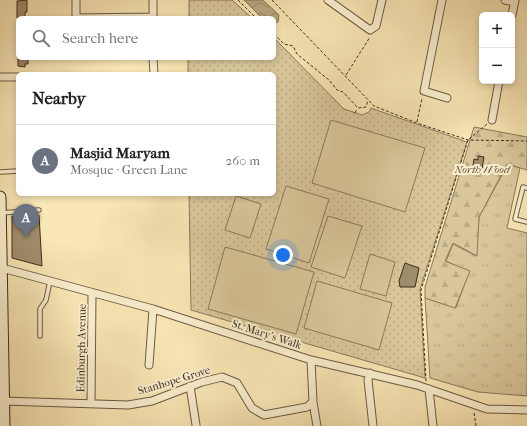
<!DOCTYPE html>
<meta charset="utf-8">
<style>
:root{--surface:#fff;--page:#f6f6f6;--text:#222;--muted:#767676;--line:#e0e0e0;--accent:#8f2418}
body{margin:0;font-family:"IM FELL French Canon",serif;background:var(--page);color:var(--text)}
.controls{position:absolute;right:12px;top:12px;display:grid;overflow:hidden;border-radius:6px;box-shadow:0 2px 6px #0003}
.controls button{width:36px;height:36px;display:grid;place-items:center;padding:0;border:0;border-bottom:1px solid var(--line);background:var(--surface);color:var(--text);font:20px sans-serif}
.you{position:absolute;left:283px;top:255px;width:14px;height:14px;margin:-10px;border:3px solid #fff;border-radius:50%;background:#1a73e8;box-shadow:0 0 0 6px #1a73e833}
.badge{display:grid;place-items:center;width:26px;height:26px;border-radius:50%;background:var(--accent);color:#fff;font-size:13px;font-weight:700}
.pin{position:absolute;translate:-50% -33px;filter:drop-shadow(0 1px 2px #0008)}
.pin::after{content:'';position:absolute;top:21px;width:14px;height:12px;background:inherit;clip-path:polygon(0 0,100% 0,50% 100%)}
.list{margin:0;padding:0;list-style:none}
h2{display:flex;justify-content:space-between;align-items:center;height:52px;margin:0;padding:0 16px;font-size:17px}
h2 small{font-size:13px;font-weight:400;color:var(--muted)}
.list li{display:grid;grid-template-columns:26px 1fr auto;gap:12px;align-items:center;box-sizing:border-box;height:72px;padding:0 16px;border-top:1px solid var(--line)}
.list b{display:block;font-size:15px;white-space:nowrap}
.list p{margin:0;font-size:13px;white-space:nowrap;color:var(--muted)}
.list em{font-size:13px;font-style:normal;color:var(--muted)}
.icon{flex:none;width:22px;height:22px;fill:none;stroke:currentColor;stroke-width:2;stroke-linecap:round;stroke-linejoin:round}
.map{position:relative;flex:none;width:527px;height:426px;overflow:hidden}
.search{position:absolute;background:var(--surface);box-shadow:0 2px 6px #0003;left:16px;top:16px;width:260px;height:44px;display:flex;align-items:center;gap:10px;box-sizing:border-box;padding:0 14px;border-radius:6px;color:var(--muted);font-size:15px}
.panel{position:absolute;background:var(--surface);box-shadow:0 2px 6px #0003;left:16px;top:72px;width:260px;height:124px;border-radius:6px}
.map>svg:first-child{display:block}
.grass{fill:url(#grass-tufts);stroke:#8b795c}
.forest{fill:url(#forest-firs);stroke:#8b795c}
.park{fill:url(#park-dots);stroke:#8b795c}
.pitch{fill:#d9c79b;stroke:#8b795c}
.water{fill:url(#water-waves);stroke:#877559}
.building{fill:#9f8d6c;stroke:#3d2b1d}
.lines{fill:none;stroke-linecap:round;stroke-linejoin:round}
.lane-casing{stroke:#6c5a43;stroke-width:5.5}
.street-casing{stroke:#6c5a43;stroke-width:9}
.secondary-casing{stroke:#3d2b1d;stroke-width:13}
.path{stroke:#3d2b1d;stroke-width:1;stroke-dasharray:3 2;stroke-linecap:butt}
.lane{stroke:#fbefcf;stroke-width:3.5}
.street{stroke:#fbefcf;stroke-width:7}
.secondary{stroke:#fbefcf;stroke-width:11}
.labels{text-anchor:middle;stroke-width:4;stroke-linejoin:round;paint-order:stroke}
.park-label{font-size:11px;font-style:italic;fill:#64523c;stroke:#fbefcf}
.street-label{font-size:11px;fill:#3d2b1d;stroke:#fbefcf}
</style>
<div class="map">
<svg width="527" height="426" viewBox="0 0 527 426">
<defs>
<pattern id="grass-tufts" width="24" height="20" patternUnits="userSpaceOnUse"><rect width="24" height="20" fill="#d9c79b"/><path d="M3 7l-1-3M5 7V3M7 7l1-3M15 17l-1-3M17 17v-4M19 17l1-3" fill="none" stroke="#bbab85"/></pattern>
<pattern id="forest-firs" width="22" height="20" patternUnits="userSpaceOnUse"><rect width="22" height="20" fill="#d9c79b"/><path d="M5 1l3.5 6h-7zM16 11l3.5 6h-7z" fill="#bbab85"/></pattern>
<pattern id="park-dots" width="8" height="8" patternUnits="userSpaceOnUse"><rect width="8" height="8" fill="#d9c79b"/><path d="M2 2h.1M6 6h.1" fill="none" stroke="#bbab85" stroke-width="1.8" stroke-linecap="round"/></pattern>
<pattern id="water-waves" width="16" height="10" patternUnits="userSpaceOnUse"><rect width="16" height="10" fill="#b9a781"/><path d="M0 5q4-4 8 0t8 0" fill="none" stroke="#988869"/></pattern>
</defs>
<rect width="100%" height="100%" fill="#f9e7b5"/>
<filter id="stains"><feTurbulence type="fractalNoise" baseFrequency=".005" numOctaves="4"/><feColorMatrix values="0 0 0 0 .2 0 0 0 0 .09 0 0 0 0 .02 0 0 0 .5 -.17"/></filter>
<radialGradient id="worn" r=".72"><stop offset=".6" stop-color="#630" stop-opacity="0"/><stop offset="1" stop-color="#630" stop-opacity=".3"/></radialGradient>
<path class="grass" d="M 508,164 L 520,168 L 507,228 L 527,233 L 527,396 L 478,392 L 430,378 L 425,298 L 456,308 L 469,272 L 446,261 L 453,244 L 476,256 L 479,217 Z"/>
<path class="forest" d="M 474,127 L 527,137 L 527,170 L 507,164 L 479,217 L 477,256 L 453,243 L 445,261 L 470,271 L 455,308 L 425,298 L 425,287 Z"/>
<path class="park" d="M 189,0 L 232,0 L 252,18 L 189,18 Z
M 274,38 L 340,105 L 344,109 L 362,115 L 369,112 L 371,108 L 467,142 L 420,289 L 425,378 L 191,310 L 189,194 L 274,194 L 274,74 L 188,74 L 188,58 L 274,58 Z"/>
<path class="pitch" d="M 331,120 L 425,148 L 405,212 L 312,183 Z
M 286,186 L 329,199 L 309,263 L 266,249 Z
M 236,196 L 261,204 L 250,238 L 225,230 Z
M 328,216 L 362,226 L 345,278 L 311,267 Z
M 225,247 L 314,272 L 296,334 L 208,309 Z
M 370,254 L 395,262 L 386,296 L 360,289 Z
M 317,281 L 392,303 L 379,350 L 304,328 Z"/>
<path class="water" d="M 244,0 L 263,0 L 279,15 L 278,22 L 274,23 L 274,18 L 262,18 Z"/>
<path class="building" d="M 27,0 L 27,12 L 25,12 L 25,18 L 17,18 L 17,1 Z
M 18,58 L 28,58 L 28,64 L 25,64 L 25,67 L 18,66 Z
M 478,156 L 484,157 L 481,174 L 472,172 L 474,159 L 478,160 Z
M 39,215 L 42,266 L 12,258 L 12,216 Z
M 405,263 L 419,268 L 415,287 L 400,287 L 399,281 Z"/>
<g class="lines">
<defs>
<path id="lane" d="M 0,172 L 18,171
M 527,188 L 523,187 L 515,219 L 527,222
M 1,213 L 39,210
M 40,336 L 40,309 L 46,300 L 50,281"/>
<path id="street" d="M 76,0 L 76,18 L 153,17
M 153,0 L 153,18
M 328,0 L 370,30 L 376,26 L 382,0
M 442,0 L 424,91 L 447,98
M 505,0 L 514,2
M 512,15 L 515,0
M 153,58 L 154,74
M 0,77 L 18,77
M 492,120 L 499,81
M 2,268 L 153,309 L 311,360 L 417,385 L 487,409 L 527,410
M 149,365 L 153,309
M 370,373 L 368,380 L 373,426
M 190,386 L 196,425
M 429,389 L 433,426
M 3,401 L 128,405 L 152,401 L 202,382 L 222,377 L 237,383 L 252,408 L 264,415 L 307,407 L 313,402 L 311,360
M 313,402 L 317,426
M 91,404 L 92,293"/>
<path id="secondary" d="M 0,197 L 4,426"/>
</defs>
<use href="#lane" class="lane-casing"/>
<use href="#street" class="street-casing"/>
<use href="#secondary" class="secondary-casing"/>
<path class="path" d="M 238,0 L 256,18
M 272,0 L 374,106 L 417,123 L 468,140 L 527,141
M 274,34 L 284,44 L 293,46 L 297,54 L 329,80 L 337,90 L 343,92 L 358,108 L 366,107 L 368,100
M 346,75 L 370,37
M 355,113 L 357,109
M 417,122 L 422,98
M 426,381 L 421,290 L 468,140 L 487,124
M 474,413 L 476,426"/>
<use href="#lane" class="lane"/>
<use href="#street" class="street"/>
<use href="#secondary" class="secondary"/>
</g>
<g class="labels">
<g class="park-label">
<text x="482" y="173">North Wood</text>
</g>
<g class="street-label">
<text transform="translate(267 334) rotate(18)" y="4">St. Mary's Walk</text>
<text transform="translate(81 348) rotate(-89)" y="4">Edinburgh Avenue</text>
<text transform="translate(174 380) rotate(-17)" y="4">Stanhope Grove</text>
</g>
</g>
<rect width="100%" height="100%" filter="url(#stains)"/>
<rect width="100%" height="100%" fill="url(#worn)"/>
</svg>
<div class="controls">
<button>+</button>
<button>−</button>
</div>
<div class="you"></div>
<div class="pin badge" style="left:26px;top:237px;background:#6b7280">A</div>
<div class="search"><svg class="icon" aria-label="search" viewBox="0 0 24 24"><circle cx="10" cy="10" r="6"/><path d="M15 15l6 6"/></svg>Search here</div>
<section class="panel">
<h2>Nearby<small></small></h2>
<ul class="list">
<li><span class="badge" style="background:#6b7280">A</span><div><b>Masjid Maryam</b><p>Mosque · Green Lane</p></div><em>260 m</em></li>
</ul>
</section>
</div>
